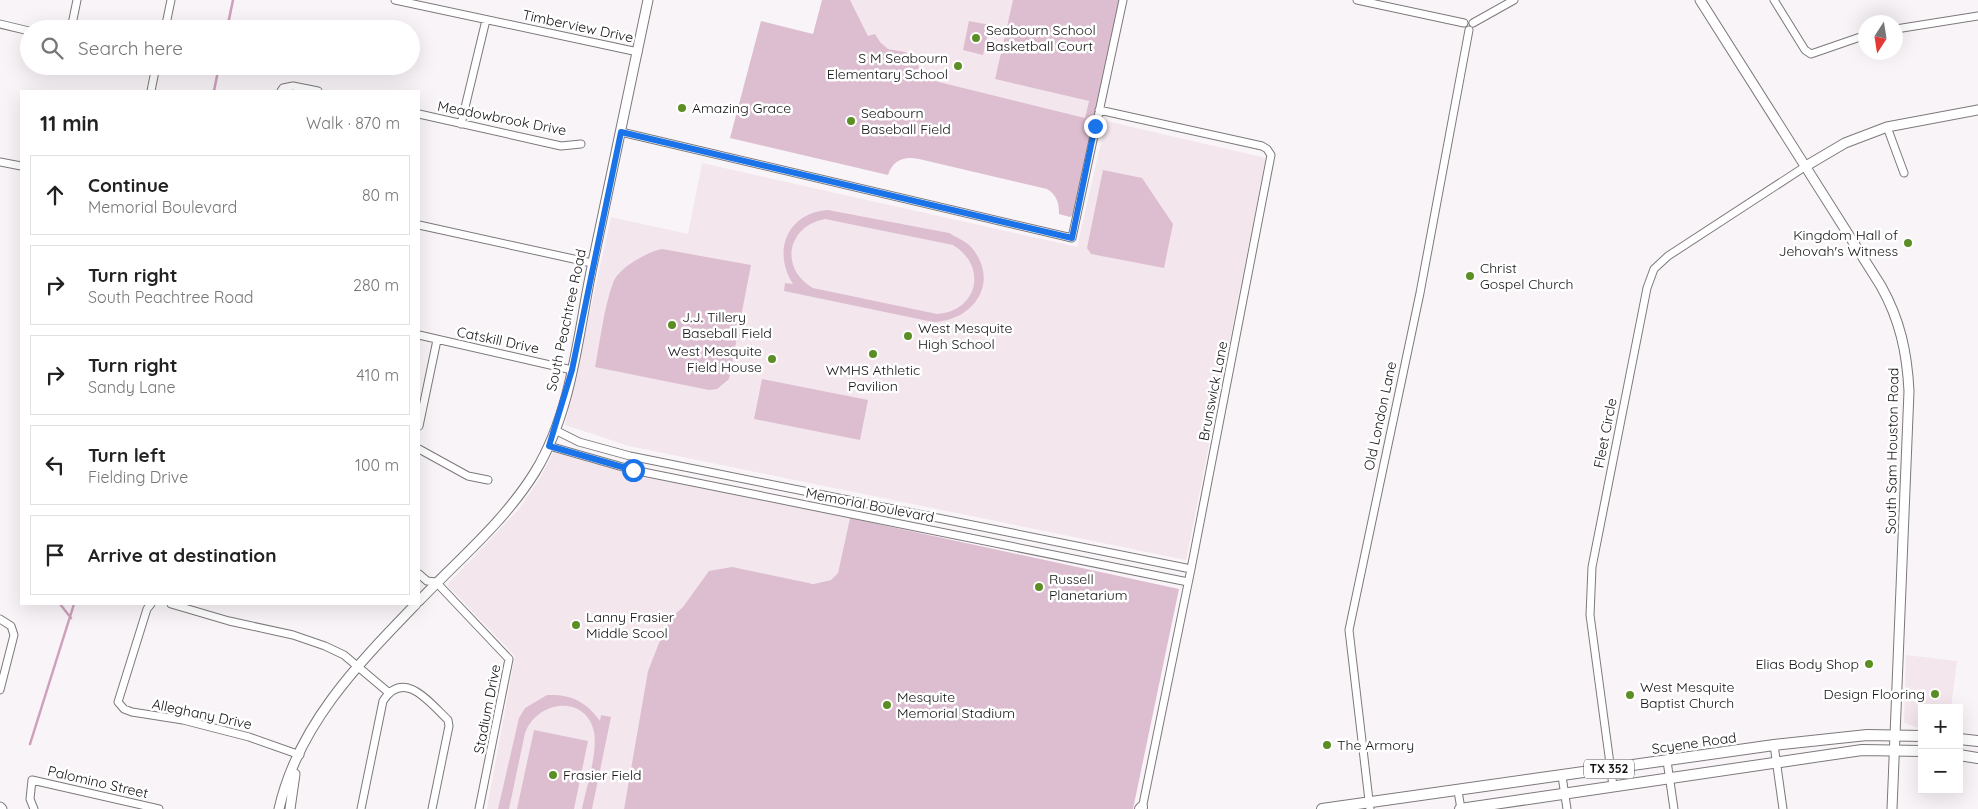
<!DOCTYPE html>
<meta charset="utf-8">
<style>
:root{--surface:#fff;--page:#f6f6f6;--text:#222;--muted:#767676;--line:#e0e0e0}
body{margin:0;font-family:Quicksand,sans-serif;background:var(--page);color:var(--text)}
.controls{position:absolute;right:15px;bottom:15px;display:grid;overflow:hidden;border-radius:0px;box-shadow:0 5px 20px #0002}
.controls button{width:45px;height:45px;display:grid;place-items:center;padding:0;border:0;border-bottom:1px solid var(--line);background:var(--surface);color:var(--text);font:25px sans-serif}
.compass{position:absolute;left:1858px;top:15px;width:45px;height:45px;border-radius:50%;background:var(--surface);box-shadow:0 5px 20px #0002;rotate:192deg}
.stop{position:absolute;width:15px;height:15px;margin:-11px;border:4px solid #1a73e8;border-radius:50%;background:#fff}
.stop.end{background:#1a73e8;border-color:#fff;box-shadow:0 1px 5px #0008}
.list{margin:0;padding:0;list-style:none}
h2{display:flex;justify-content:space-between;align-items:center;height:65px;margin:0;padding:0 20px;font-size:21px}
h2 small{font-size:16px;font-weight:400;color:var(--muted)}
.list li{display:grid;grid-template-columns:32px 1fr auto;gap:15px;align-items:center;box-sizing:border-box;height:80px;margin:0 10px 10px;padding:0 10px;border:1px solid var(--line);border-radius:0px}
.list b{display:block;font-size:19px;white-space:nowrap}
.list p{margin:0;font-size:16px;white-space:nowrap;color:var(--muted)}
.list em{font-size:16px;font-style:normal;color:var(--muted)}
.icon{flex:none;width:28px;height:28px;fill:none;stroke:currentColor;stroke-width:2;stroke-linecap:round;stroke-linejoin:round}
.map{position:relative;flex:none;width:1978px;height:809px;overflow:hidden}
.search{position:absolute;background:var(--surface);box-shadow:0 5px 20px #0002;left:20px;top:20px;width:400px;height:55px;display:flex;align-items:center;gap:12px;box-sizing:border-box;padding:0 18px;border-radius:28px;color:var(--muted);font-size:19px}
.panel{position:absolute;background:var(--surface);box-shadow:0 5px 20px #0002;left:20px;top:90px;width:400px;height:515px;border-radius:0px}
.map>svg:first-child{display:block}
.built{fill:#f3e6ed}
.green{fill:#ddbed0;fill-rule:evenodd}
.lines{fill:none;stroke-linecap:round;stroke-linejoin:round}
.stream{stroke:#cea0bc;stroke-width:2.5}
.minor-casing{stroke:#7d797b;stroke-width:9}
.tertiary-casing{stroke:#7d797b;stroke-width:11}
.secondary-casing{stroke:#7d797b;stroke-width:11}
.primary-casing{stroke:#7d797b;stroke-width:12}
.minor{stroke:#fff;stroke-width:7}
.tertiary{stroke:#fff;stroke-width:9}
.secondary{stroke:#fff;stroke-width:9}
.primary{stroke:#fff;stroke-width:10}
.route{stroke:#1a73e8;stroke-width:6}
.poi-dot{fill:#5c8e26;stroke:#fff;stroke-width:2}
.labels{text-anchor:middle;stroke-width:5;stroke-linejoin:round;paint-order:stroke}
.shield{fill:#fff;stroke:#5a595a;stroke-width:1}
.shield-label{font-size:12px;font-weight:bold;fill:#141213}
.street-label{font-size:14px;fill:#141213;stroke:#fff}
.poi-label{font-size:14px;fill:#141213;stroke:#fff;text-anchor:start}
</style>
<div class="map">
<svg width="1978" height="809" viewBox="0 0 1978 809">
<rect width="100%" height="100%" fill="#f9f4f7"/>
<path class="built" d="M 850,0 L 1013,0 L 995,79 L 1089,101 L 1085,118 L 931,80 L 906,52 L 888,49 L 868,36 Z
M 1106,121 L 1266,158 L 1186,560 L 629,446 L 565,425 L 611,217 L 688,234 L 702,163 L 1077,247 Z
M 555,449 L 568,455 L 850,518 L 838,573 L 831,580 L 683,607 L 673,616 L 648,671 L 624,809 L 487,809 L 515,656 L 447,585 L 519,509 L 540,478 Z
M 1906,655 L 1957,661 L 1951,708 L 1922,708 L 1922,729 L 1904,723 Z"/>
<path class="green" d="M 822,0 L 850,0 L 868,36 L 875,34 L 880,42 L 888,49 L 906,52 L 931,80 L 1085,118 L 1089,101 L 995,79 L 1013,0 L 1120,0 L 1073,215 L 1070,217 L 1059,214 C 1059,203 1057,195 1047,189 L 919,159 C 904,156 893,160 888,175 L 730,138 L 761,21 L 813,34 Z
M 969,21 L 990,25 L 983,55 L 963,50 Z
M 1103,170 L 1142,178 L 1173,224 L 1164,268 L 1091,254 L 1087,248 Z
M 828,210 L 949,233 C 957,238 966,241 972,248 C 1000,282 974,321 933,322 L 784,291 L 785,283 L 793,284 C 772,251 787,213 828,210 ZM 825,219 L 953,245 C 988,266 978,311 937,314 L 813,288 C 779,269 787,226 825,219 Z
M 662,249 L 751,265 L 729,379 L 717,389 L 709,390 L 595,367 C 600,342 604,307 613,283 C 618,268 647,252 662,249 Z
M 762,379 L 868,400 L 860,440 L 754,419 Z
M 850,518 L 1179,589 L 1133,809 L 624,809 L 648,671 L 663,633 L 673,616 L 683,607 L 709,571 L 732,567 L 813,584 L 831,580 L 838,573 Z
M 547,695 C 570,694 586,701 600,721 L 601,715 L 611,717 L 592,809 L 582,809 C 586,788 598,753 594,732 C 587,696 539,698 525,733 L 509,809 L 498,809 L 519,718 L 525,708 Z
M 534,730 L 588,741 L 574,809 L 517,809 Z"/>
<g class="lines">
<path class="stream" d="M 227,29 L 233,0
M 214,91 L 219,66
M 60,604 L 71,618
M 30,744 L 74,604"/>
<defs>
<path id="minor" d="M 395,0 L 638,52
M 1357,0 L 1464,23
M 1774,0 L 1805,50 L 1811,54 L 1866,35
M 1473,23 L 1514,0
M 0,24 L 29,31
M 71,29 L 77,0
M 165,29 L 171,0
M 1896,29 L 1978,16
M 151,91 L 156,66
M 281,91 L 283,88 L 293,86 L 318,91
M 1099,110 L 1262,146 L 1267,149 L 1271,155 L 1191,569 L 1142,809
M 419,114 L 561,146 L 581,144
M 461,124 L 486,20
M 1887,127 L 1904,173
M 621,132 L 1072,238 L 1123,0
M 0,162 L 21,166
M 419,225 L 592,263
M 419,335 L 572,370
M 419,426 L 437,340
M 555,430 L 579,442 L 630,456 L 1191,569
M 549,446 L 633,470 L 1188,582
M 419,449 L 468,476 L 488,480
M 419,574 L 427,581 L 436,582 L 509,659 L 479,809
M 151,604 L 147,609 L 118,702 L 124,709 L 132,712 L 183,720 L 249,737 L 300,755
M 171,604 L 229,621 L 293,635 L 325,646 L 344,655 L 388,692
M 0,619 L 11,626 L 14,635 L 0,690
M 1774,745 L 1783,809
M 1667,761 L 1674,809
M 1562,776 L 1567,809
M 1613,786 L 1590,615 L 1592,567 L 1647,288 L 1654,269 L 1668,256 L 1806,166
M 1458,791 L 1461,809
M 34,809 L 30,799 L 32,780 L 159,809
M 361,809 L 383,701 C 404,668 430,703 448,720 L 449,726 L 432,809
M 1370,809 L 1349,630 L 1420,293 L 1469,30"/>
<path id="tertiary" d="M 1700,0 L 1881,286 C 1900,320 1907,352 1909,391 L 1892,809
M 1806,166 L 1845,143 L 1887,127 L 1978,110
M 0,807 L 2,809"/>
<path id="secondary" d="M 419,601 C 459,559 504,522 535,472 C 573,410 578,332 593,262 C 611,175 630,87 648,0
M 279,809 C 298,725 358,664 416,604
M 290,809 L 295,774"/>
<path id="primary" d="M 1959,739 L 1978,741
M 1959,755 L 1978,758
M 1140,809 L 1142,807
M 1322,809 L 1774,745 L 1867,735 L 1922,736
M 1460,809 L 1862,750 L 1922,751"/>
</defs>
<use href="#minor" class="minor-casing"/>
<use href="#tertiary" class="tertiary-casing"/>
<use href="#secondary" class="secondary-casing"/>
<use href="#primary" class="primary-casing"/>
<use href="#minor" class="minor"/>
<use href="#tertiary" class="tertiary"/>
<use href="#secondary" class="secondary"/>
<use href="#primary" class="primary"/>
</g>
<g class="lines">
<path class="route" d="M 633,470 L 549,446 L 572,370 L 621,132 L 1072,238 L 1095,126"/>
</g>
<g class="poi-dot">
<circle cx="976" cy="38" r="5"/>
<circle cx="958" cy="66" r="5"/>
<circle cx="682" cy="108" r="5"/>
<circle cx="851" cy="121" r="5"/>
<circle cx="1908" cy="243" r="5"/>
<circle cx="1470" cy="276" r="5"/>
<circle cx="672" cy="325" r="5"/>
<circle cx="908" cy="336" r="5"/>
<circle cx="873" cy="354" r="5"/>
<circle cx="772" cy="359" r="5"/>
<circle cx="1039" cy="587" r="5"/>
<circle cx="576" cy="625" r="5"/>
<circle cx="1869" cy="664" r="5"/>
<circle cx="1935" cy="694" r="5"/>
<circle cx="1630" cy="695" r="5"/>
<circle cx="887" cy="705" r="5"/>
<circle cx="1327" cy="745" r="5"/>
<circle cx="553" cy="775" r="5"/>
</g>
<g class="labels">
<rect class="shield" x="1584" y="759.5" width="50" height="19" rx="4"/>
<g class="shield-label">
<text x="1609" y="773">TX 352</text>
</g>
<g class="street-label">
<text transform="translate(578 26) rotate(12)" y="5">Timberview Drive</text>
<text transform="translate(502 118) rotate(11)" y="5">Meadowbrook Drive</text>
<text transform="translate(566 320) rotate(-78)" y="5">South Peachtree Road</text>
<text transform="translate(498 340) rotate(12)" y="5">Catskill Drive</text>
<text transform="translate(1213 391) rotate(-79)" y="5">Brunswick Lane</text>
<text transform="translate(1380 416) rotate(-78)" y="5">Old London Lane</text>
<text transform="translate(1605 433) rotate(-79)" y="5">Fleet Circle</text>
<text transform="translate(1892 451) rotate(-89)" y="5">South Sam Houston Road</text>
<text transform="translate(870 505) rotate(11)" y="5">Memorial Boulevard</text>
<text transform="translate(487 709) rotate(-79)" y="5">Stadium Drive</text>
<text transform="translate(202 714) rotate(12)" y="5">Alleghany Drive</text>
<text transform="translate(1694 743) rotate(-8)" y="5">Scyene Road</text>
<text transform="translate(98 782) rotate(13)" y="5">Palomino Street</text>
</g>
<g class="poi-label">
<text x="986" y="35">Seabourn School<tspan x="986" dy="16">Basketball Court</tspan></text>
<text x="948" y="63" text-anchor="end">S M Seabourn<tspan x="948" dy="16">Elementary School</tspan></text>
<text x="692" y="113">Amazing Grace</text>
<text x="861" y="118">Seabourn<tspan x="861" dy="16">Baseball Field</tspan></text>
<text x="1898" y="240" text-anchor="end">Kingdom Hall of<tspan x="1898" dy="16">Jehovah's Witness</tspan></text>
<text x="1480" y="273">Christ<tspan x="1480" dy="16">Gospel Church</tspan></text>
<text x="682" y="322">J.J. Tillery<tspan x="682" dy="16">Baseball Field</tspan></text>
<text x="918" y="333">West Mesquite<tspan x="918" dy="16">High School</tspan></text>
<text x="762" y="356" text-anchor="end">West Mesquite<tspan x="762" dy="16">Field House</tspan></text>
<text x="873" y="375" text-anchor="middle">WMHS Athletic<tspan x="873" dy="16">Pavilion</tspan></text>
<text x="1049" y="584">Russell<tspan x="1049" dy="16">Planetarium</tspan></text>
<text x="586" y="622">Lanny Frasier<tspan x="586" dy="16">Middle Scool</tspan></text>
<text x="1859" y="669" text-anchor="end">Elias Body Shop</text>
<text x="1640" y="692">West Mesquite<tspan x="1640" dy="16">Baptist Church</tspan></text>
<text x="1925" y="699" text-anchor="end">Design Flooring</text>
<text x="897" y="702">Mesquite<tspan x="897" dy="16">Memorial Stadium</tspan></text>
<text x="1337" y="750">The Armory</text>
<text x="563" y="780">Frasier Field</text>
</g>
</g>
</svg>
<div class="controls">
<button>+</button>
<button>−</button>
</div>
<svg class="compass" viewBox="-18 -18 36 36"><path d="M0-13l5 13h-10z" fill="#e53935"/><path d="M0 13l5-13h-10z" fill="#767676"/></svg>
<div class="stop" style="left:633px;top:470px"></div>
<div class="stop end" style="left:1095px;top:126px"></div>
<div class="search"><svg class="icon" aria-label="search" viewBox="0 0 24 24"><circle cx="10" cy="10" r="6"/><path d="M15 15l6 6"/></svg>Search here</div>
<section class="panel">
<h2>11 min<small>Walk · 870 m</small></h2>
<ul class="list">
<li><svg class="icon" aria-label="ahead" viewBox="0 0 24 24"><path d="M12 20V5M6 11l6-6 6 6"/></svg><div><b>Continue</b><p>Memorial Boulevard</p></div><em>80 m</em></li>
<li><svg class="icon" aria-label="right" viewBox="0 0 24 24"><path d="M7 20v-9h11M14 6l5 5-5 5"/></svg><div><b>Turn right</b><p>South Peachtree Road</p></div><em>280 m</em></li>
<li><svg class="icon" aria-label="right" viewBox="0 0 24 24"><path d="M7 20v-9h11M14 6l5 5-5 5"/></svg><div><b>Turn right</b><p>Sandy Lane</p></div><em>410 m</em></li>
<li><svg class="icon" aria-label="left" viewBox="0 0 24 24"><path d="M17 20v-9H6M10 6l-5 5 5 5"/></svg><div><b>Turn left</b><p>Fielding Drive</p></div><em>100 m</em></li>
<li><svg class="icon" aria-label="arrive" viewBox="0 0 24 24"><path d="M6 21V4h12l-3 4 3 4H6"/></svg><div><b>Arrive at destination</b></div></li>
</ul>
</section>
</div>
